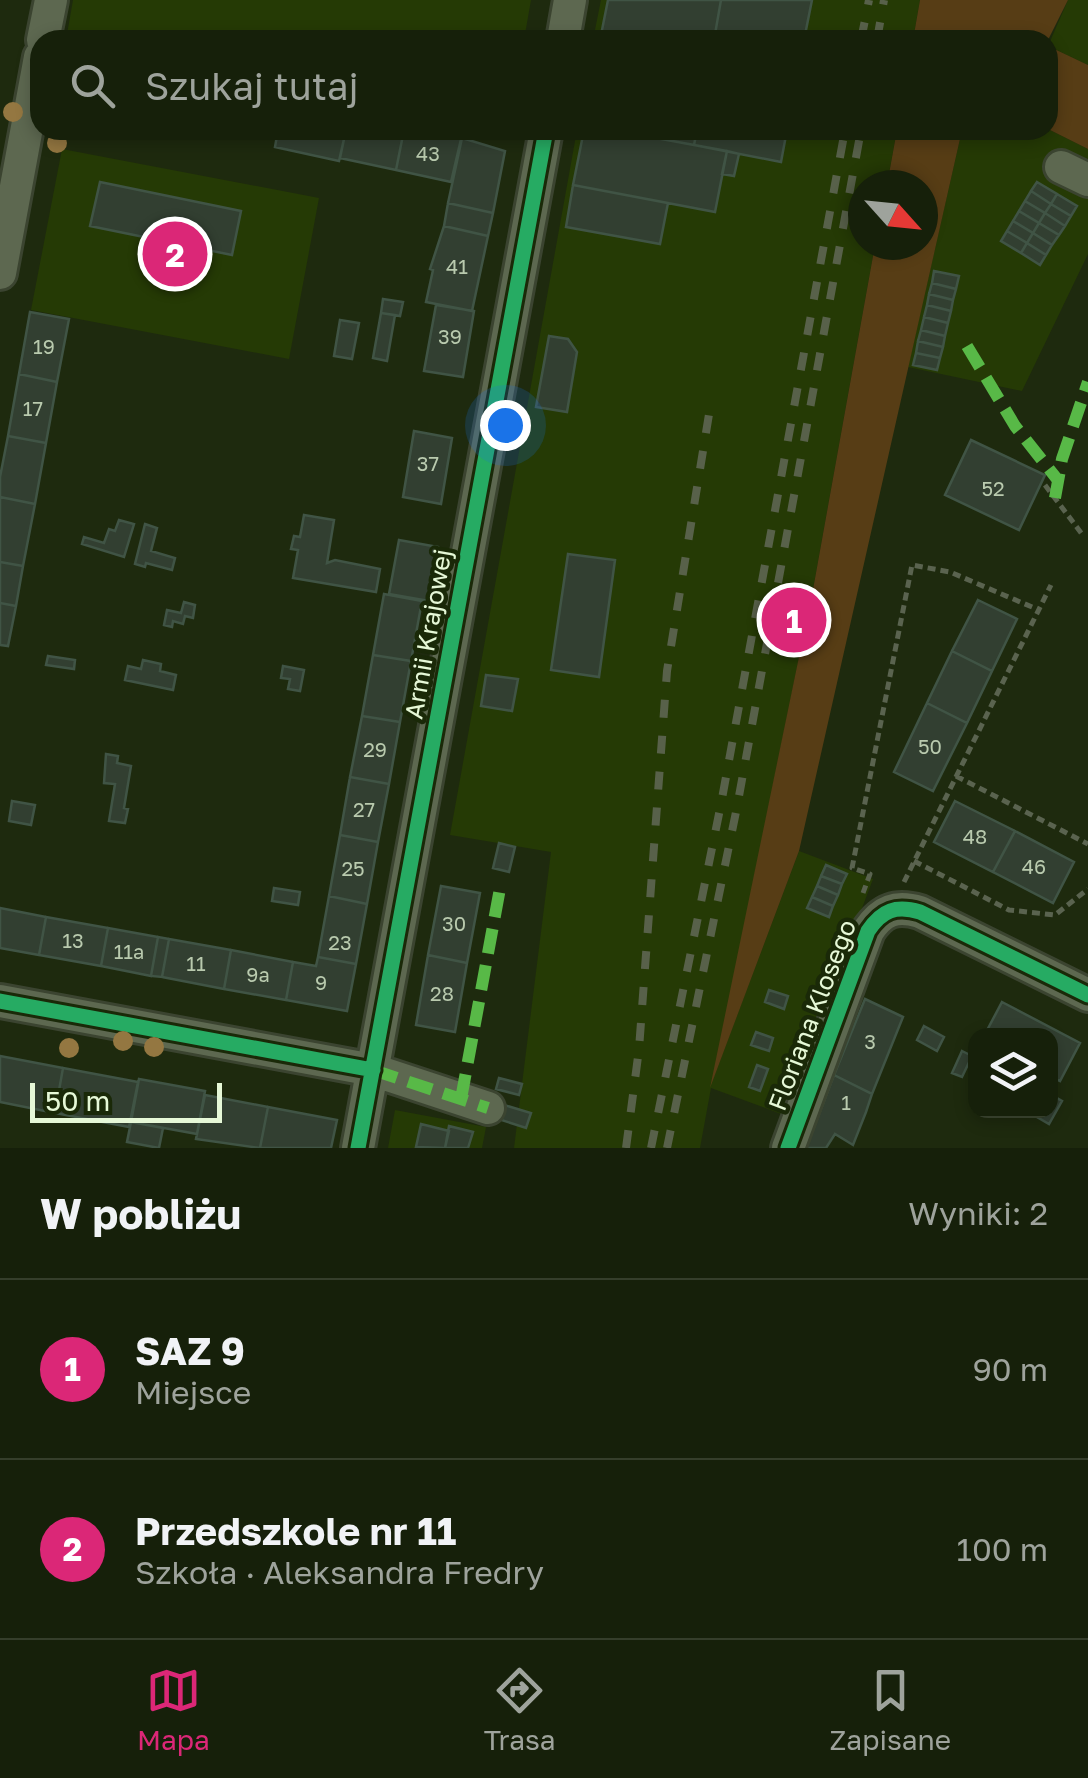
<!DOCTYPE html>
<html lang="pl">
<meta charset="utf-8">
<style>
:root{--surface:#16200a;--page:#232d18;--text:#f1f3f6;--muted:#9ea39c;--line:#353e2b;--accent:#db2777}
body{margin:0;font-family:"Golos Text",sans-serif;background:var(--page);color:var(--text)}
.controls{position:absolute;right:30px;bottom:30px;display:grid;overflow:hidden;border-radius:20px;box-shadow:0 5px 15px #0003}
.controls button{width:90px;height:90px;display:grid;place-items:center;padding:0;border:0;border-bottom:2px solid var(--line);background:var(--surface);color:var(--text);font:50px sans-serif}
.compass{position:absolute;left:848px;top:170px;width:90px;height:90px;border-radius:50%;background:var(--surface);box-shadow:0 5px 15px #0003;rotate:117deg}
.scale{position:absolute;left:30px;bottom:25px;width:192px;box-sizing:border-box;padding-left:10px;border:5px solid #e6f8d7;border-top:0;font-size:28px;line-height:35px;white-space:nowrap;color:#e6f8d7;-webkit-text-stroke:8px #1a2908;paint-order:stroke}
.you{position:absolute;left:505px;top:425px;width:35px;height:35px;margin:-25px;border:8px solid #fff;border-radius:50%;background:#1a73e8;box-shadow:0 0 0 15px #1a73e833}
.badge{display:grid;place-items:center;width:65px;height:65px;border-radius:50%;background:var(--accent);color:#fff;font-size:32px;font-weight:700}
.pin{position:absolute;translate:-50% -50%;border:5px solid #fff;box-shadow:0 2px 10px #0006}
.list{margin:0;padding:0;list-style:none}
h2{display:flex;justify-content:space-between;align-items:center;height:130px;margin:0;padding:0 40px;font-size:42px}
h2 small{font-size:32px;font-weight:400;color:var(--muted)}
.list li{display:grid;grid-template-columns:65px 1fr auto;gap:30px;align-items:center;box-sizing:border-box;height:180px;padding:0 40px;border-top:2px solid var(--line)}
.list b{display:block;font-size:38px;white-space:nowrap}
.list p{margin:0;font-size:32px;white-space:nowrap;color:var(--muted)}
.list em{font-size:32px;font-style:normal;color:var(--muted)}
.icon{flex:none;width:55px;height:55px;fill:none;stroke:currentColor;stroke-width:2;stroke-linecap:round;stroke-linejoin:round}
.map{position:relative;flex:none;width:1088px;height:1148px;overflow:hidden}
.search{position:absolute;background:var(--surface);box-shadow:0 5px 15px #0003;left:30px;right:30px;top:30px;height:110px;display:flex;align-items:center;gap:25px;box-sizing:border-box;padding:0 35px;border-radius:30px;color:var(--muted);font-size:38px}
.sheet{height:490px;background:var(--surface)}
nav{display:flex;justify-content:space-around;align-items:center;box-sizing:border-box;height:140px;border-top:2px solid var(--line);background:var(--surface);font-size:28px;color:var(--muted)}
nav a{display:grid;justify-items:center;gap:5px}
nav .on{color:var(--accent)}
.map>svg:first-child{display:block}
.built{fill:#253a05}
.green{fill:#573d15}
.building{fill:#323f31;stroke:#405445;stroke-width:2.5}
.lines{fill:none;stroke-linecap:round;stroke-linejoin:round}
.minor-casing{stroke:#3b4430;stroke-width:38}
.path{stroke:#5a634f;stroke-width:5;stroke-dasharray:8 5;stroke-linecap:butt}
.minor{stroke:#5d6850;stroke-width:32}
.rail{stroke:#58614a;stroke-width:8;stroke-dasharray:18 18;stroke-linecap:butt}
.quiet{stroke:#58b947;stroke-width:12;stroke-dasharray:25 12;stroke-linecap:butt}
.cycleway-casing{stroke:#1a2908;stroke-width:21}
.cycleway{stroke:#26ab63;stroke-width:15}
.tree{fill:#947741}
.labels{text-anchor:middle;stroke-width:9;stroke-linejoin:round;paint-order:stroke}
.number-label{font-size:20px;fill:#b9caae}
.street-label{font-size:25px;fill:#e6f8d7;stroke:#1a2908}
</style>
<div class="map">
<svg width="1088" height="1148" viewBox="0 0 1088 1148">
<rect width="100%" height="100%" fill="#1e2a0e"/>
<path class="built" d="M 73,0 L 531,0 L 524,40 L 66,40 Z
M 601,0 L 920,0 L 913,40 L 593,40 Z
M 1068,0 L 1088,0 L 1088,65 L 1048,46 Z
M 1048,129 L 1088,149 L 1088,254 L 1022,391 L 908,367 L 962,130 Z
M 577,130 L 897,130 L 887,185 L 863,185 L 863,245 L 875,245 L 814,584 L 713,1079 L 799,851 L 873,879 L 784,1115 L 711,1088 L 700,1148 L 514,1148 L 551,852 L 450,835 Z
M 62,149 L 319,198 L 289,359 L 31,310 Z
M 395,1110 L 486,1127 L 482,1148 L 388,1148 Z"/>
<path class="green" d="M 920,0 L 1068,0 L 1048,40 L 913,40 Z
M 1048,46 L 1088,65 L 1088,149 L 1048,129 Z
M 897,130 L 962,130 L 799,851 L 710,1088 L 814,584 L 875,245 L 923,245 L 923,185 L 887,185 Z"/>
<path class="building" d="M 608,0 L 721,0 L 714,40 L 600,40 Z
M 721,0 L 812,0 L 804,40 L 714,40 Z
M 278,130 L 346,130 L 339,161 L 275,147 Z
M 346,130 L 404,130 L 396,170 L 340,158 Z
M 404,130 L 461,139 L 451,182 L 396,170 Z
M 584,130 L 613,130 L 727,151 L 715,212 L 573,185 Z
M 613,130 L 697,130 L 694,145 Z
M 697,130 L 787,130 L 781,162 L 694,145 Z
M 462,138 L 505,151 L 493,213 L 448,203 Z
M 727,151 L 739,154 L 734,176 L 722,174 Z
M 100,182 L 241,211 L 232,255 L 90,226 Z
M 1037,182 L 1057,194 L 1051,204 L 1031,191 Z
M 573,185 L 668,203 L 660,244 L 566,227 Z
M 1031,191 L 1051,204 L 1045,213 L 1025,201 Z
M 1057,194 L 1077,206 L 1071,216 L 1051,204 Z
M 1025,201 L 1045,213 L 1039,223 L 1019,211 Z
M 448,203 L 493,213 L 488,236 L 444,226 Z
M 1051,204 L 1071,216 L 1065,226 L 1045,213 Z
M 1019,211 L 1039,223 L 1033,233 L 1013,221 Z
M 1045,213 L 1065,226 L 1059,235 L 1039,223 Z
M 1013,221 L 1033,233 L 1027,243 L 1007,231 Z
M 1039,223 L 1059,235 L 1052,245 L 1033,233 Z
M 444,226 L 488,236 L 472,311 L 426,302 L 433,270 L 430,269 Z
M 1007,231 L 1027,243 L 1021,253 L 1001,241 Z
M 1033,233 L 1052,245 L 1046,255 L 1027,243 Z
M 1027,243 L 1046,255 L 1040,265 L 1021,253 Z
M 934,271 L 959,276 L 956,289 L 932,283 Z
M 932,283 L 956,289 L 953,300 L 929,294 Z
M 929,294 L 953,300 L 951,311 L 927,305 Z
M 383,299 L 403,302 L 400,316 L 381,313 Z
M 436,305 L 474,311 L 463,377 L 424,371 Z
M 927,305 L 951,311 L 948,323 L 924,317 Z
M 30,312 L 69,319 L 57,382 L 19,374 Z
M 381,313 L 395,315 L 387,361 L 373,358 Z
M 924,317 L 948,323 L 945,336 L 921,330 Z
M 340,320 L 359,323 L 352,359 L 334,356 Z
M 921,330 L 945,336 L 943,347 L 918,341 Z
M 549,336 L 568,339 L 577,352 L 567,412 L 536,407 Z
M 918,341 L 943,347 L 940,358 L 916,353 Z
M 916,353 L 940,358 L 937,370 L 913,365 Z
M 19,374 L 57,382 L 46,443 L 8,436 Z
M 414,431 L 452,438 L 441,504 L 403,497 Z
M 8,436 L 46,443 L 35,504 L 0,497 L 0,477 Z
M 971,440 L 1045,475 L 1019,530 L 945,495 Z
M 0,497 L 35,504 L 23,566 L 0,562 Z
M 304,515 L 334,520 L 327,563 L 335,560 L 380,569 L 376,592 L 293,578 L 298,550 L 291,549 L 294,536 L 300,537 Z
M 119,520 L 134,524 L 124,557 L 82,544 L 84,537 L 104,543 L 109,529 L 115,531 Z
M 145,524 L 157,528 L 151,551 L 175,558 L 172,570 L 146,563 L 145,567 L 135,564 Z
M 399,540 L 438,547 L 429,601 L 389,594 Z
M 568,554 L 615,560 L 599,677 L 551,670 Z
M 0,562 L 23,566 L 16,606 L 0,603 Z
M 384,594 L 422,601 L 411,661 L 373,655 Z
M 978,600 L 1017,619 L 992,671 L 952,651 Z
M 184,602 L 195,605 L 193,618 L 185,616 L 183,624 L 173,621 L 172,627 L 164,625 L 167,610 L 181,613 Z
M 0,603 L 16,606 L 8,646 L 0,645 Z
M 952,651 L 992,671 L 967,723 L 927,703 Z
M 373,655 L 411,661 L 400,722 L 362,716 Z
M 48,656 L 75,660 L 74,669 L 46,665 Z
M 143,660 L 161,664 L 160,671 L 176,675 L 173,690 L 125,680 L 128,666 L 141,669 Z
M 283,666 L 304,670 L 300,691 L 288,689 L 290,679 L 281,678 Z
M 486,675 L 518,679 L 512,711 L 481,706 Z
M 927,703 L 967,723 L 933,791 L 894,772 Z
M 362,716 L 400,722 L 389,784 L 350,777 Z
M 106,754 L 118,756 L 117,763 L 131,766 L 124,808 L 128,809 L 125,823 L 109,821 L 115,784 L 104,783 Z
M 350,777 L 389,784 L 378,842 L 340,835 Z
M 12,801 L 35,805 L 31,825 L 9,821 Z
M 955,801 L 1015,831 L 993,872 L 934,842 Z
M 1015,831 L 1074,862 L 1053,903 L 993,872 Z
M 340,835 L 378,842 L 367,904 L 329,896 Z
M 499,843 L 515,847 L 509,872 L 493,868 Z
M 826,865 L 847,874 L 842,884 L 821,876 Z
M 821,876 L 842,884 L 838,895 L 817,886 Z
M 441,886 L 480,893 L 467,963 L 428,955 Z
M 817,886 L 838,895 L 833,906 L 812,897 Z
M 274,888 L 300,892 L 298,905 L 272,901 Z
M 329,896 L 367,904 L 356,964 L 318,957 Z
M 812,897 L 833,906 L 829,917 L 807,908 Z
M 0,908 L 46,917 L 39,955 L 0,948 Z
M 46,917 L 108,928 L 101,966 L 39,955 Z
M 108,928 L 158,937 L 151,976 L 101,966 Z
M 158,937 L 169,939 L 162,977 L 151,976 Z
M 169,939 L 231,950 L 224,989 L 162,977 Z
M 231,950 L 293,962 L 286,1000 L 224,989 Z
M 428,955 L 467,963 L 455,1032 L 416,1025 Z
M 318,957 L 356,964 L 347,1011 L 286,1000 L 293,962 L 316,966 Z
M 769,990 L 788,996 L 784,1009 L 765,1002 Z
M 865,999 L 903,1017 L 872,1094 L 834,1075 Z
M 1002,1002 L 1080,1043 L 1060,1081 L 1050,1076 L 1050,1036 L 984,1036 Z
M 924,1026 L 944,1037 L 937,1051 L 917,1040 Z
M 756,1032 L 773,1038 L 769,1051 L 751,1045 Z
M 962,1051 L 972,1056 L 962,1077 L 952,1073 Z
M 0,1056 L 63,1068 L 55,1113 L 0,1102 Z
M 757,1065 L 768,1069 L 760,1091 L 749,1087 Z
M 63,1068 L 138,1082 L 129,1127 L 55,1113 Z
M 834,1075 L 872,1094 L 866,1112 L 853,1145 L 835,1134 L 826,1148 L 806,1148 Z
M 499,1078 L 522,1084 L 519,1095 L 496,1089 Z
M 139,1079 L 205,1091 L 197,1134 L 131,1122 Z
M 1050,1094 L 1062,1101 L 1049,1124 L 1037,1117 L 1041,1110 L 1050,1110 Z
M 205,1095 L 268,1107 L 260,1148 L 196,1139 Z
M 491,1101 L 531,1113 L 526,1128 L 486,1115 Z
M 268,1107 L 337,1120 L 331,1148 L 260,1148 Z
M 131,1122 L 163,1128 L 159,1148 L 127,1142 Z
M 421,1124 L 449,1131 L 445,1148 L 416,1147 Z
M 449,1126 L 473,1132 L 468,1148 L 445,1148 Z"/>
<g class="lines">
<defs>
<path id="minor" d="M 43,40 L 51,0
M 563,40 L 570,0
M 1061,167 L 1088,180
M 0,273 L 40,57
M 0,1001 L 373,1070 L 488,1108
M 358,1148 L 546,130
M 788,1148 L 868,931 C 882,910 896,905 920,912 L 1088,995"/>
</defs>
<use href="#minor" class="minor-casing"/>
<path class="path" d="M 1045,485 L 1082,534
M 956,776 L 1088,844
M 914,861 L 1009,910 L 1055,915 L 1088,889
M 904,882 L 1051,585
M 863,893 L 870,874 L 852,868 L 912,565 L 950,572 L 1039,610"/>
<use href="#minor" class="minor"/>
<path class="rail" d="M 861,40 L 869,0
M 877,40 L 884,0
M 626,1148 L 639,1049 L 667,671 L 710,408
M 651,1148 L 721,804 L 845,130
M 667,1148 L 737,807 L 861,130"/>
<path class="quiet" d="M 967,346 L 1015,426 L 1057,479
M 1055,498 L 1062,459 L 1088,382
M 373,1070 L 488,1108
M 461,1099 L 501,883"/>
<defs>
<path id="cycleway" d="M 0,1001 L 373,1070
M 358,1148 L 546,130
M 788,1148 L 868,931 C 882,910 896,905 920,912 L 1088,995"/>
</defs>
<use href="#cycleway" class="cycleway-casing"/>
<use href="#cycleway" class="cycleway"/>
</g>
<g class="tree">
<circle cx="13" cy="112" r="10"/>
<circle cx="57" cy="143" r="10"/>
<circle cx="123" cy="1041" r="10"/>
<circle cx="154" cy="1047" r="10"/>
<circle cx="69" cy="1048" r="10"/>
</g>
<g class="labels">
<g class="number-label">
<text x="428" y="161">43</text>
<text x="457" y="274">41</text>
<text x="450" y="344">39</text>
<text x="44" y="354">19</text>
<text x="33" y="416">17</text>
<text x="428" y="471">37</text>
<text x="993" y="496">52</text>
<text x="930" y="754">50</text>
<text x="375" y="757">29</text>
<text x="364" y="817">27</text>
<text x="975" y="844">48</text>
<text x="1034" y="874">46</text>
<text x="353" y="876">25</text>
<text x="454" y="931">30</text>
<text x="73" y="948">13</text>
<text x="340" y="950">23</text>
<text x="129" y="959">11a</text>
<text x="196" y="971">11</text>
<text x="258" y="982">9a</text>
<text x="321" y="990">9</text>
<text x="442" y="1001">28</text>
<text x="870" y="1049">3</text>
<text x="846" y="1110">1</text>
</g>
<g class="street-label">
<text transform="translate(428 634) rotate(-80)" y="9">Armii Krajowej</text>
<text transform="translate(812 1015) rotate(-69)" y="9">Floriana Klosego</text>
</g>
</g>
</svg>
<div class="controls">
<button><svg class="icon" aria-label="layers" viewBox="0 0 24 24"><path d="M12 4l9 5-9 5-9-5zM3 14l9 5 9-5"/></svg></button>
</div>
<svg class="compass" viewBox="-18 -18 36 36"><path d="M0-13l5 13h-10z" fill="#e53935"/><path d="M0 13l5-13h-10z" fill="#9ea39c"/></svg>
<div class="scale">50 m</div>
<div class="you"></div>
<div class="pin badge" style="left:794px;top:620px">1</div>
<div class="pin badge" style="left:175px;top:254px">2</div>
<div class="search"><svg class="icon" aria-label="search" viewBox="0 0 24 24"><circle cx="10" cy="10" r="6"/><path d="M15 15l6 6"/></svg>Szukaj tutaj</div>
</div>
<section class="sheet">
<h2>W pobliżu<small>Wyniki: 2</small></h2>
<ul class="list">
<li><span class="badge">1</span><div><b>SAZ 9</b><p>Miejsce</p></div><em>90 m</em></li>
<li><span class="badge">2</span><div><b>Przedszkole nr 11</b><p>Szkoła · Aleksandra Fredry</p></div><em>100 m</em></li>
</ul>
</section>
<nav>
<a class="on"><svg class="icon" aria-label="map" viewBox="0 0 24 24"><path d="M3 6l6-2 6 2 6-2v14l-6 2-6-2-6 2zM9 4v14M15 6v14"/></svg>Mapa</a>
<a><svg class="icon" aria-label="directions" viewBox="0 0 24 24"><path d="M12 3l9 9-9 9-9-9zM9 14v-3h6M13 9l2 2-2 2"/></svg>Trasa</a>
<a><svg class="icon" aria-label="saved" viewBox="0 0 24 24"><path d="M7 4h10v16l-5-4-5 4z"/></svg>Zapisane</a>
</nav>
